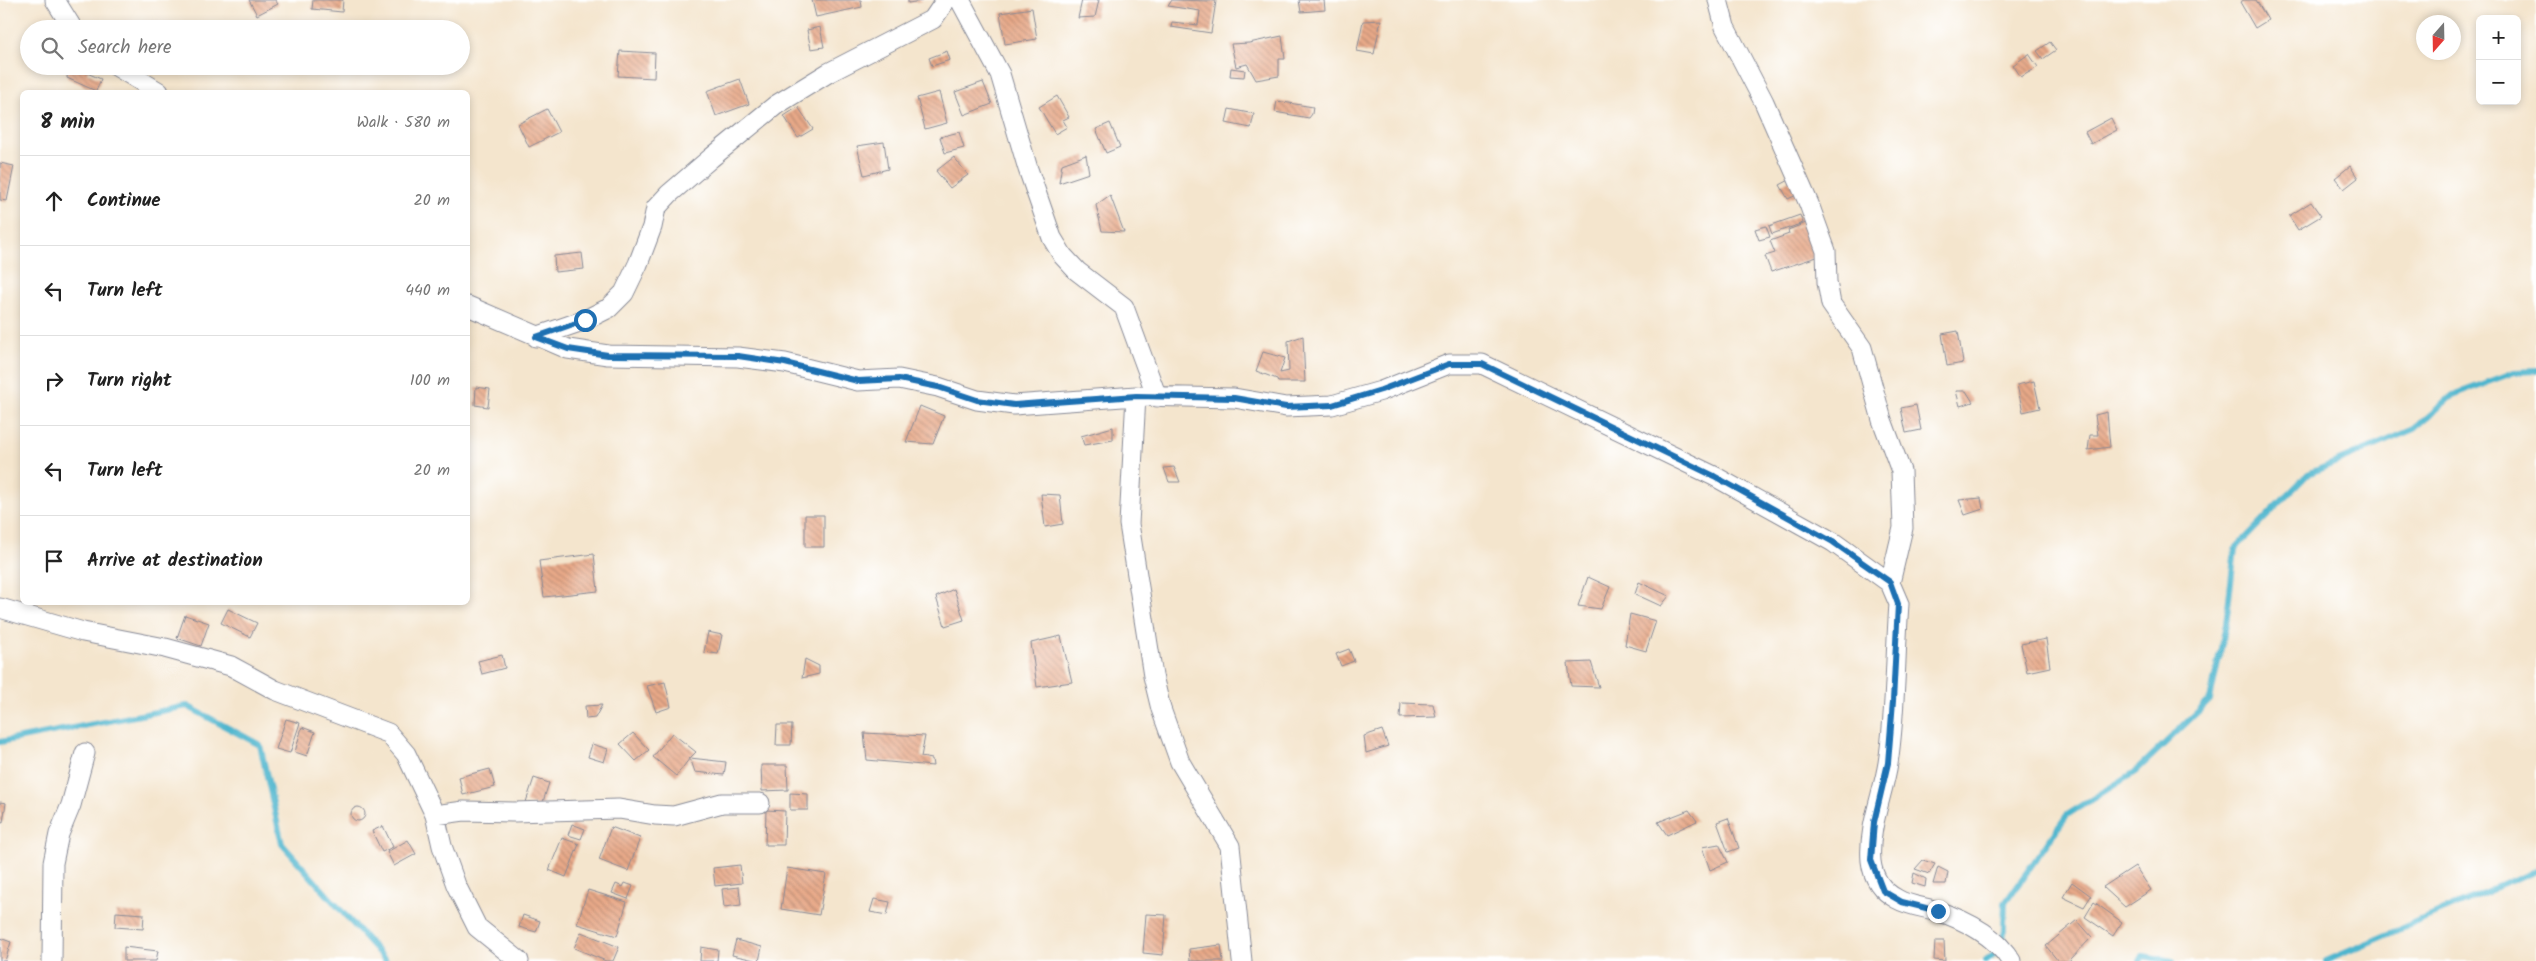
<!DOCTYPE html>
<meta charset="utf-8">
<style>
:root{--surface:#fff;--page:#f2f2f2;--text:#222;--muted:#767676;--line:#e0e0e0}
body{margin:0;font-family:Kalam,sans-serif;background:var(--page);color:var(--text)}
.controls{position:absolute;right:15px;top:15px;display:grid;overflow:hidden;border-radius:8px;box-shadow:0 2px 8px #0003}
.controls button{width:45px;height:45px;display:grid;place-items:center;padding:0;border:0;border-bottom:1px solid var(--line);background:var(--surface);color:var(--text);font:25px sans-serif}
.compass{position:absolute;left:2416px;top:15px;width:45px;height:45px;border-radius:50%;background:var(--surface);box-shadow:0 2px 8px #0003;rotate:200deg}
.stop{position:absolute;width:15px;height:15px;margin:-11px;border:4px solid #1f6fb2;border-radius:50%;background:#fff}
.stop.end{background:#1f6fb2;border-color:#fff;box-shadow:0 1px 5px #0008}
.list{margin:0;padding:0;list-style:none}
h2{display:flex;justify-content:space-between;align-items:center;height:65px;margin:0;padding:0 20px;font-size:21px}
h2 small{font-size:16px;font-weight:400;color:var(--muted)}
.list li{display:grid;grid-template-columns:32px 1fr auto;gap:15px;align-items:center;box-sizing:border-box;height:90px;padding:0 20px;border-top:1px solid var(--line)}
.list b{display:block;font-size:19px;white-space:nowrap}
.list em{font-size:16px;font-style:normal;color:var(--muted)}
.icon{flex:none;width:28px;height:28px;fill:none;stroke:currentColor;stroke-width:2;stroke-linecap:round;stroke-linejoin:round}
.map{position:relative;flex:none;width:2536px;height:961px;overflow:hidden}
.search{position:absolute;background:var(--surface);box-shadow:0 2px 8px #0003;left:20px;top:20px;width:450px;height:55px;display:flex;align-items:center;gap:12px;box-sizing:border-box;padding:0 18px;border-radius:28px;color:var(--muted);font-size:19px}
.panel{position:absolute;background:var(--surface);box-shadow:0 2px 8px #0003;left:20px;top:90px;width:450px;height:515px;border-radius:8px}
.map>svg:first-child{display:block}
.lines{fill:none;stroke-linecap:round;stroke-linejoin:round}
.stream{stroke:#4fb6ce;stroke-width:6}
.building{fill:url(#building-back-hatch)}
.minor-casing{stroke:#888a96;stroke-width:21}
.minor{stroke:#fff;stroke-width:19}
.route{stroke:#1f6fb2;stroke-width:6}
</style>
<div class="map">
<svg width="2536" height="961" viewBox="0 0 2536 961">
<defs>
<pattern id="building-back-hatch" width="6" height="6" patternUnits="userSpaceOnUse" patternTransform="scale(1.25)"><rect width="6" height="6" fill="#e8a988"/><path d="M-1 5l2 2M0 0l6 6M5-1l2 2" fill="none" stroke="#bb8a72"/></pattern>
</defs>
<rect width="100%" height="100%" fill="#fff"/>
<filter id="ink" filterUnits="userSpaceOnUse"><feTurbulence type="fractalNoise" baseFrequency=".02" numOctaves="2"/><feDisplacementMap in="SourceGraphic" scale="10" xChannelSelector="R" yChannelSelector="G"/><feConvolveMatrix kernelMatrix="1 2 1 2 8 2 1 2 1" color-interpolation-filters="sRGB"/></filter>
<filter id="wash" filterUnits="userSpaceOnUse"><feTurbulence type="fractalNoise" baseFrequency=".0096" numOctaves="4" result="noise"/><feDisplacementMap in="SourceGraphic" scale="20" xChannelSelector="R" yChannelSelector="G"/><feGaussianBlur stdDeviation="1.12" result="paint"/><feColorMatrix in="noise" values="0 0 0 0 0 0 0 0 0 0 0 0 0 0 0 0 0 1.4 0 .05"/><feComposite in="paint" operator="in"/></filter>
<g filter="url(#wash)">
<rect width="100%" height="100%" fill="#f4e5cd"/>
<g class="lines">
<path class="stream" d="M 0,742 L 187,706 L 260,745 L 282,844 L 386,961
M 1986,961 L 2003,948 L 2005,903 L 2067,815 L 2135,772 L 2210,700 L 2226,624 L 2235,549 L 2308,474 L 2414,429 L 2453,395 L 2515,372 L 2536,371
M 2140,961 L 2143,956 L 2173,961
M 2326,961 L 2536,870"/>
</g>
<g id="blocks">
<path class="building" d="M 249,0 L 275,0 L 278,4 L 257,15 Z
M 313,0 L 343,0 L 342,12 L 312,9 Z
M 812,0 L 861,0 L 862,7 L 816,17 Z
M 908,0 L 922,0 L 922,1 L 908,3 Z
M 1082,0 L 1099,0 L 1095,17 L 1078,18 Z
M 1172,0 L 1216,1 L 1211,33 L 1171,27 L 1172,22 L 1198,25 L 1200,11 L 1168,6 Z
M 1299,0 L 1324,0 L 1325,10 L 1301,12 Z
M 2244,0 L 2256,0 L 2268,20 L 2255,28 L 2240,2 Z
M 1032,8 L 1037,39 L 1005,44 L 1000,13 Z
M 1381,20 L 1374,54 L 1357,51 L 1363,21 Z
M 820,27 L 824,47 L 811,49 L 807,30 Z
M 1282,36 L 1285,59 L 1279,59 L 1279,76 L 1256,80 L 1247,64 L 1236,67 L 1231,44 L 1249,43 Z
M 2050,42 L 2056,50 L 2043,59 L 2037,51 Z
M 620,51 L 655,53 L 654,78 L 618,76 Z
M 947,51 L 950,60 L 932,66 L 929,58 Z
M 2029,54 L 2038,67 L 2021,77 L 2013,65 Z
M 68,66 L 90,66 L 87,73 L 101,79 L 96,91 L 67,78 Z
M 1231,68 L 1245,70 L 1244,77 L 1230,76 Z
M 740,79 L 749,104 L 716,116 L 707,91 Z
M 983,82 L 992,104 L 964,115 L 955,92 Z
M 939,92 L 947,123 L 925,129 L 917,98 Z
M 1057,96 L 1069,117 L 1063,120 L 1067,127 L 1055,134 L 1039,107 Z
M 1277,101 L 1313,107 L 1312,114 L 1309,118 L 1275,112 Z
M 798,107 L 813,129 L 798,138 L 784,116 Z
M 547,109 L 559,132 L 529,147 L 518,124 Z
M 1229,109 L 1254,114 L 1251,128 L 1226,123 Z
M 2111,118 L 2117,130 L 2091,144 L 2085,132 Z
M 1110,123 L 1120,147 L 1106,153 L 1096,129 Z
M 959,132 L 964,148 L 945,153 L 940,137 Z
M 884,142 L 888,169 L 864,175 L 857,146 Z
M 1086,155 L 1089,173 L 1059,183 L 1062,164 Z
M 954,157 L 968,175 L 950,188 L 936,171 Z
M 0,163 L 14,166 L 7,201 L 0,200 Z
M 2350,166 L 2358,178 L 2344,189 L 2335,178 Z
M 1795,177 L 1803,192 L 1788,199 L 1780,185 Z
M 1110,195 L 1124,232 L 1102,231 L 1096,205 Z
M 2311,202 L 2321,216 L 2298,230 L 2289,216 Z
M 1800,215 L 1803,223 L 1772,234 L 1769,226 Z
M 1803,216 L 1823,255 L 1771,272 L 1765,256 L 1775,253 L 1770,241 L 1789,234 L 1788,230 L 1806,223 Z
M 1766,226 L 1770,237 L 1759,240 L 1755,229 Z
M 582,253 L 584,269 L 555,272 L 554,256 Z
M 1958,331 L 1963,363 L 1947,366 L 1942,334 Z
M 1303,336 L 1305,382 L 1278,382 L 1277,379 L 1256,371 L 1263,352 L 1285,358 L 1280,373 L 1289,371 L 1288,341 Z
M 2034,381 L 2040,408 L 2023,412 L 2017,385 Z
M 476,387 L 490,389 L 488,407 L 475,405 Z
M 1956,391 L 1966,391 L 1973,402 L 1960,406 Z
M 1916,405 L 1921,430 L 1906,433 L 1901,408 Z
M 920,406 L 944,416 L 933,444 L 906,442 Z
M 2107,412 L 2110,447 L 2088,450 L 2090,435 L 2098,435 L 2095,415 Z
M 1113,427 L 1113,440 L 1084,445 L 1081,436 Z
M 1174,467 L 1180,482 L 1169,482 L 1164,468 Z
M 1041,494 L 1060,495 L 1063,524 L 1045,527 Z
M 1981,498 L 1983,509 L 1965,515 L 1959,500 Z
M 805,515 L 824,515 L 824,547 L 805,547 Z
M 594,554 L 598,591 L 544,597 L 539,561 Z
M 1588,577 L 1610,587 L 1601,609 L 1578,606 Z
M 1639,582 L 1669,596 L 1661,606 L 1635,594 Z
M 954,589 L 964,620 L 945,626 L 936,597 Z
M 228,609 L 257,623 L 250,637 L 221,623 Z
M 1630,614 L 1656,621 L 1646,651 L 1625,645 Z
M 185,615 L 209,623 L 201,646 L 177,638 Z
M 708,632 L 722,635 L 718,654 L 704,652 Z
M 1061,636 L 1072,682 L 1037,687 L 1031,643 Z
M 2046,639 L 2050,667 L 2027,672 L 2021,644 Z
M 1349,649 L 1354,661 L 1341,666 L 1336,654 Z
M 502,655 L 505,668 L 482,674 L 478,661 Z
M 805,659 L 819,666 L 819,674 L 802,678 Z
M 1591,662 L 1599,687 L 1571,686 L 1568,663 Z
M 665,682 L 671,707 L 656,712 L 647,686 Z
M 1401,703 L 1433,704 L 1436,717 L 1400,718 Z
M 602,705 L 595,718 L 586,719 L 585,706 Z
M 286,719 L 300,723 L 290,753 L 276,749 Z
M 777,725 L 792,725 L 791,745 L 776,745 Z
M 302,727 L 315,732 L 307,756 L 295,752 Z
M 1382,730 L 1388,746 L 1366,753 L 1364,736 Z
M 633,733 L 649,750 L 636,761 L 620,744 Z
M 672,733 L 696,752 L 690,758 L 726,762 L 724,775 L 695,772 L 690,758 L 676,776 L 653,757 Z
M 864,733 L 925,736 L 921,757 L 932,759 L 933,766 L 867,760 Z
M 592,744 L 608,749 L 604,762 L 588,757 Z
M 761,765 L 787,765 L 788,790 L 762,791 Z
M 490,769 L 495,787 L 463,795 L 459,777 Z
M 534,778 L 549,783 L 541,808 L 526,802 Z
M 790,793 L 808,794 L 808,810 L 790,810 Z
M 0,802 L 6,803 L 3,822 L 0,821 Z
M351 814a7 7 0 1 1 14 0a7 7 0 1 1-14 0Z
M 766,810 L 785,811 L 784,845 L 765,845 Z
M 1689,810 L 1697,821 L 1667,835 L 1658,822 Z
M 1728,818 L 1739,848 L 1728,852 L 1717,822 Z
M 572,824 L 585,829 L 581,839 L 568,835 Z
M 383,826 L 393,847 L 382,852 L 372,831 Z
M 611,827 L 640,838 L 628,871 L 599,860 Z
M 562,838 L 579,844 L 566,877 L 549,870 Z
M 408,840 L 416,854 L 394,866 L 387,852 Z
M 1719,844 L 1728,862 L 1710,870 L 1702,847 Z
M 1923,860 L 1935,864 L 1929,874 L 1915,869 Z
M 740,865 L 742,883 L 715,886 L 713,868 Z
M 2135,866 L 2151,890 L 2125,907 L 2103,887 Z
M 1938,867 L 1948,872 L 1946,884 L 1933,884 Z
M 787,868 L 826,874 L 819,915 L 781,909 Z
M 1914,873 L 1926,879 L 1925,887 L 1912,883 Z
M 2072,882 L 2091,896 L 2084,907 L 2063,897 Z
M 625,883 L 633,886 L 628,899 L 612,893 L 616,884 L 623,887 Z
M 739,887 L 741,905 L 724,907 L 722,889 Z
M 588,890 L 627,902 L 617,936 L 577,924 Z
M 874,899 L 890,902 L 887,915 L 870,912 Z
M 2094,902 L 2122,922 L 2113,936 L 2085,917 Z
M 116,912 L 144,914 L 143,929 L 115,927 Z
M 1146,914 L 1166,915 L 1163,955 L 1143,953 Z
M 523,915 L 540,921 L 536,932 L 519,927 Z
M 2077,920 L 2092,937 L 2069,961 L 2058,961 L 2046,946 Z
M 581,932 L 619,947 L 613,961 L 606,961 L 574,948 Z
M 0,938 L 11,942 L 5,961 L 0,961 Z
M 736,940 L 762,947 L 759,961 L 732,955 Z
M 1935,941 L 1944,941 L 1945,961 L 1934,960 Z
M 1221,945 L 1223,961 L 1190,961 L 1189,949 Z
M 124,947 L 158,951 L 156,961 L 124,961 Z
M 701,947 L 718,950 L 717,961 L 700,961 Z"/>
</g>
</g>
<g filter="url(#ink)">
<use href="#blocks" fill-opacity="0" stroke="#888a96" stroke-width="1"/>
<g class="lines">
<defs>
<path id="minor" d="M 55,0 L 73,29
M 960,0 L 1000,74 L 1028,169 L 1052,238 L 1063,256 L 1077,271 L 1124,307 L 1157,397
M 1718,0 L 1725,27 L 1764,102 L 1809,204 L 1826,251 L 1827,282 L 1831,304 L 1862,348 L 1882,420 L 1901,471 L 1903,528 L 1890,583
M 116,66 L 159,92
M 468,306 L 568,349 L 608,355 L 738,357 L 785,363 L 858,381 L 899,379 L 938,387 L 977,400 L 1014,405 L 1136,396 L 1234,398 L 1286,407 L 1332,405 L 1381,391 L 1449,364 L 1482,364 L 1714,476 L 1833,542 L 1890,583 L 1899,604 C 1895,656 1896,712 1888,763 C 1883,795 1868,828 1871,861 C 1873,879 1882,891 1897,899 C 1909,906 1924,907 1937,911 C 1965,920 1996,936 2011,961
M 536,337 L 585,320 L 609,308 L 624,293 L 638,264 L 652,227 L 656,208 L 669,194 L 711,158 L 776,105 L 828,73 L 933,19 L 946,0
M 1136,396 L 1129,524 L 1153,676 L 1161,709 L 1180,762 L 1230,846 L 1242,961
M 0,608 L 83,632 L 165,648 L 231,666 L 275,690 L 388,733 L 406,754 L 435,815 L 442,846 L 456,885 L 477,927 L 519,961
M 435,815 L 464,811 L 514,812 L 619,809 L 655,815 L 674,816 L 722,803 L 760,803
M 52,961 L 53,863 L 59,834 L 71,805 L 85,753"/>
</defs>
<use href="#minor" class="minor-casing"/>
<use href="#minor" class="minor"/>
</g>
</g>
<g class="lines" filter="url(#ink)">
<path class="route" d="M 585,320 L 536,337 L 568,349 L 608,355 L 738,356 L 785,363 L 858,381 L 899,379 L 938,387 L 977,400 L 1014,405 L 1136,396 L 1234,398 L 1286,407 L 1332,405 L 1381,390 L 1449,364 L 1482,364 L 1714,476 L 1833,542 L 1890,582 L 1898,604 L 1893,701 L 1888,763 L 1874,822 L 1871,860 L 1883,891 L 1902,902 L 1938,911"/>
</g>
</svg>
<div class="controls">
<button>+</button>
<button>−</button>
</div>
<svg class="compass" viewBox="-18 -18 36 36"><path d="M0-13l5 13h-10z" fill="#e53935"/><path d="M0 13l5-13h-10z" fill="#767676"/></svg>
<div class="stop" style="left:585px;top:320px"></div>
<div class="stop end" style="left:1938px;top:911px"></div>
<div class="search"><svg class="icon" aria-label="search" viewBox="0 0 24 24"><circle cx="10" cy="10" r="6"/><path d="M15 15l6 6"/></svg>Search here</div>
<section class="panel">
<h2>8 min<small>Walk · 580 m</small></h2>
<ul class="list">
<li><svg class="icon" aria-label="ahead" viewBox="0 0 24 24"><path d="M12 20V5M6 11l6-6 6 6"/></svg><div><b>Continue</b></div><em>20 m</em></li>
<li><svg class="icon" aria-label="left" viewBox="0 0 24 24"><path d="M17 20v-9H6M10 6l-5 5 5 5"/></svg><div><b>Turn left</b></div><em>440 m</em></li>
<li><svg class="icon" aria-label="right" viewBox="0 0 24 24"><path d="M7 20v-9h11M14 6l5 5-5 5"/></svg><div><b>Turn right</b></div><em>100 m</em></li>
<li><svg class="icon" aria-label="left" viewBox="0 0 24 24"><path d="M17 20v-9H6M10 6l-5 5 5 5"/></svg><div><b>Turn left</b></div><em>20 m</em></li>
<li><svg class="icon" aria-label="arrive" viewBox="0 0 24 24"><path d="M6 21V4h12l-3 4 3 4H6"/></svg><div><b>Arrive at destination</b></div></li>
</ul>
</section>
</div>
